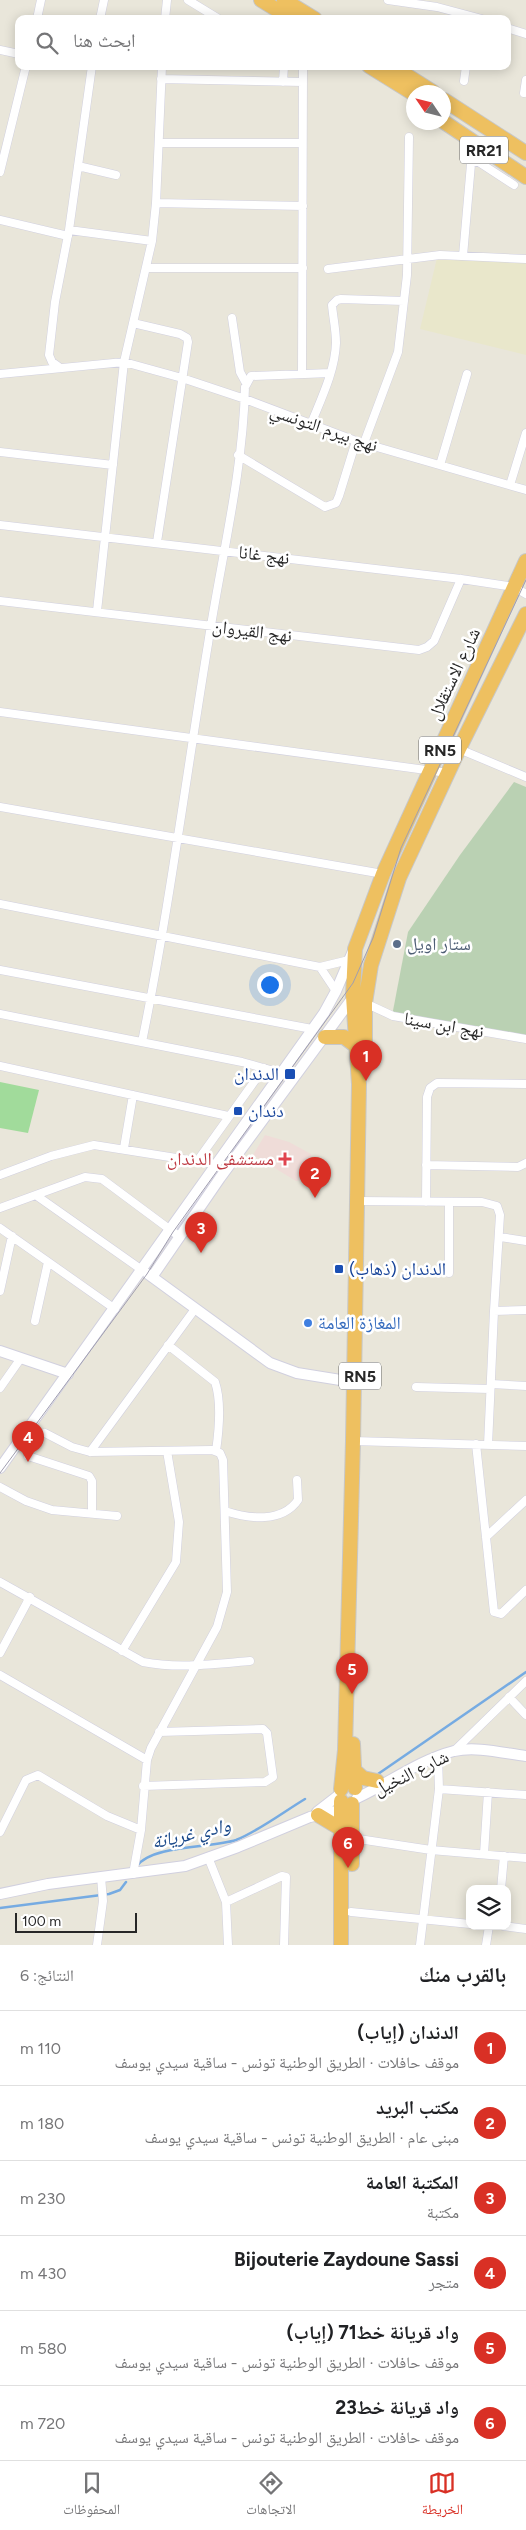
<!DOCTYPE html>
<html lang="ar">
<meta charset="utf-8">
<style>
:root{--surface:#fff;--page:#f2f2f2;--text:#202124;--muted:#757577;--line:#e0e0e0;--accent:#d93025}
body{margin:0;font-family:Figtree,"Noto Naskh Arabic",sans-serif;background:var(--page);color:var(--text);direction:rtl}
.controls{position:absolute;right:15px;bottom:15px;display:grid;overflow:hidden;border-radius:10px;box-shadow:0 2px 12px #0003}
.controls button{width:45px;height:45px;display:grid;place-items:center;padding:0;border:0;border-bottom:1px solid var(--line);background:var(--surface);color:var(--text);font:25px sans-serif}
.compass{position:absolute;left:406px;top:85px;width:45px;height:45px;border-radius:50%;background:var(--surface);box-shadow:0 2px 12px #0003;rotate:305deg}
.scale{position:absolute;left:15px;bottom:12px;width:122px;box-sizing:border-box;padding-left:5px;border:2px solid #272727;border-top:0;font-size:14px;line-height:18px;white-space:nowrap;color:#272727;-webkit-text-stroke:4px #fff;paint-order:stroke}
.you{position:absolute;left:269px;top:984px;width:18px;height:18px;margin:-12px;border:4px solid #fff;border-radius:50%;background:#1a73e8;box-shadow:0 0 0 8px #1a73e833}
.badge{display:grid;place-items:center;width:32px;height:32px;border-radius:50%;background:var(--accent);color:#fff;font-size:16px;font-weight:700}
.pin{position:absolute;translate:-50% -41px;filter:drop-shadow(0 1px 2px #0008)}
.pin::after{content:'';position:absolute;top:26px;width:18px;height:15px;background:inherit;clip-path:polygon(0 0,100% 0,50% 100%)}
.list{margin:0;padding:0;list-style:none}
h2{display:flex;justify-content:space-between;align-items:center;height:65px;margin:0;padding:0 20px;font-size:21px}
h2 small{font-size:16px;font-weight:400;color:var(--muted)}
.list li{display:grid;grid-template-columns:32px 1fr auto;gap:15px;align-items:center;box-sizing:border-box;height:75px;padding:0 20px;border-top:1px solid var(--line)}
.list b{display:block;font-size:19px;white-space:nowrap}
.list p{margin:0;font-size:16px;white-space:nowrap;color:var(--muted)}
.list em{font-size:16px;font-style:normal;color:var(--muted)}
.icon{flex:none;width:28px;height:28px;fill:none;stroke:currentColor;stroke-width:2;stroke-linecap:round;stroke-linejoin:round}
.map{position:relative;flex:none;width:526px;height:1945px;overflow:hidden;direction:ltr}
.search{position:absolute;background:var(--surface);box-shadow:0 2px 12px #0003;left:15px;right:15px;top:15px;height:55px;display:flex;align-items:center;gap:12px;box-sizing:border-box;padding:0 18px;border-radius:10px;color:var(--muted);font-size:19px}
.sheet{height:515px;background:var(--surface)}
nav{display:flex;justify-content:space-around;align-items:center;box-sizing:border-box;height:70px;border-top:1px solid var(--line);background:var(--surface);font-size:14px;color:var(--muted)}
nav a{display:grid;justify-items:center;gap:2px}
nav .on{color:var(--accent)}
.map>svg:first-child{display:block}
.education{fill:#e9e7cb}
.medical{fill:#efdcd8}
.green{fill:#a1db9b}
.cemetery{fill:#bad1b3}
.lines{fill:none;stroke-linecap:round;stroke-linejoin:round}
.stream{stroke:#76abe2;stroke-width:2.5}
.street-casing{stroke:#d1d0df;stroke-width:9}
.secondary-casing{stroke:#d1d0df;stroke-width:12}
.highway-casing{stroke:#c7c7c7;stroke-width:16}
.street{stroke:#fff;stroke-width:8}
.secondary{stroke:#fff;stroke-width:10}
.highway{stroke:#eec060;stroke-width:14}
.tram{stroke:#a09eb0;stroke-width:1}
.service-dot{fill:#5c6f8a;stroke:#fff;stroke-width:2}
.transit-dot{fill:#1a4fb4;stroke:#fff;stroke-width:2}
.health-dot{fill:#e0444e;stroke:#fff;stroke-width:2}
.shop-dot{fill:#3f7fe0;stroke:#fff;stroke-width:2}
.labels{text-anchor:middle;stroke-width:5;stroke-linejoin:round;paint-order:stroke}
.shield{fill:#fff;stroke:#686868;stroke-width:1}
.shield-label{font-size:16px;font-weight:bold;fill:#272727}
.street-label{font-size:18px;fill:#272727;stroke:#fff}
.service-label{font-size:18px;fill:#4e5e75;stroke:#fff;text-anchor:start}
.transit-label{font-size:18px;fill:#164399;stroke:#fff;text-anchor:start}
.health-label{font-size:18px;fill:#be3a42;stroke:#fff;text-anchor:end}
.shop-label{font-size:18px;fill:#366cbe;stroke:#fff;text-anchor:start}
.water-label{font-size:19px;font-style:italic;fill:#194889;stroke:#fff}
</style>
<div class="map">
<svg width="526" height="1945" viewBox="0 0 526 1945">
<rect width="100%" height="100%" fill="#e9e6da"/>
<path class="education" d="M 437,258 L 526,262 L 526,355 L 420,329 Z"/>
<path class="medical" d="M 265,1135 L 289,1142 L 311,1154 L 309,1179 L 296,1181 L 253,1155 Z"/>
<path class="green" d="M 0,1082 L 39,1090 L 28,1133 L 0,1128 Z"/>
<path class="cemetery" d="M 514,782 L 526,787 L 526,1036 L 392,1016 L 408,932 L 460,855 Z"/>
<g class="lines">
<path class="stream" d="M 378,1774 L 526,1672
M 137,1866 C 152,1845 212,1848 236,1840 C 257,1832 285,1811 305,1799
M 0,1908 L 109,1894 L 120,1890 L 126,1882"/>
<defs>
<path id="street" d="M 188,0 L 219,19
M 388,0 L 437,7 L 482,19
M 37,19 L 41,0
M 100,19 L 104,0
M 165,19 L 167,0
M 507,28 L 526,34
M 0,50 L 19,54
M 301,66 L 303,68 L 302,374
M 161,79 L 303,82
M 464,81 L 466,66
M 283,82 L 284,66
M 524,93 L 526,80
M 160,143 L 302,143
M 78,166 L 116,175
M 0,172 L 26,66
M 156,203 L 303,206
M 0,220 L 68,236
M 69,230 L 152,241
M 463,256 L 471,164 L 477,161 L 514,185
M 147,268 L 303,268
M 328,269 L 440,255 L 526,259
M 232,318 L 240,372 L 246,383
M 133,323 L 180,334 L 187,338 L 188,342 L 157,542
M 59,367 L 52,362 L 49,355 L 55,302 L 69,230 L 92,66
M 0,374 L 124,362 L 182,378 L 245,399 L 356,441 L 526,490
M 311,424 C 321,399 335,371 336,343 C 336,330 333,317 332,305 L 337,300 L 341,299 L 404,301
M 364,443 L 398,352 L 407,275 L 409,137
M 0,452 L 113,465
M 238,455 L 325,507 L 336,503 L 339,496 L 356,441
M 440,465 L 467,374
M 510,485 L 526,433
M 0,525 L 461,579 L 514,587 L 526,594
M 0,601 L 419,650 L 427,647 L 434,641 L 461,579
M 97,611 L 124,362 L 152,241 L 156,203 L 162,66
M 0,712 L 448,773
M 459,749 L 526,777
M 0,807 L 383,874
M 0,904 L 320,967 L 349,960
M 320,967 L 336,991
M 0,970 L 312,1029
M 365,1003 L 393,1016 L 526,1039
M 0,1014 L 242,1062 L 281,1073
M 142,1042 C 169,910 186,777 208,644 C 221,559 243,473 245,387 L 251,376 L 330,373
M 0,1066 L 228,1116
M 124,1148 L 133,1095
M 198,1160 L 264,1068
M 426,1165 L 518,1167 L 526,1163
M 0,1175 L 51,1156 L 94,1145 L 214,1164
M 37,1196 L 142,1270
M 356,1201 L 482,1202 L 497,1206 L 500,1215 L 494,1311 L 526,1310
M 426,1202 L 427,1097 L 430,1088 L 437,1083 L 526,1084
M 0,1208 L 85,1177 L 102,1179 L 180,1237
M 0,1228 L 115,1309
M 500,1237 L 526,1241
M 449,1273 L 449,1202
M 0,1291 L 12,1236
M 35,1321 L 48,1262
M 168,1345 L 215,1382 C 222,1402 219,1430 216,1451
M 491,1384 L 526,1386
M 416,1387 L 490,1389
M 0,1388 L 21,1358
M 45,1433 L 72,1447 L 90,1452 L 212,1450 L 220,1453 L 223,1460 L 227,1592 L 217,1627 L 151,1748 L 147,1760 L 141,1830 L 133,1874
M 353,1441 L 526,1446
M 476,1444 L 494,1612 L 501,1614 L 526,1590
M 488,1445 L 494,1311
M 90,1452 L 195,1309
M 28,1456 L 89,1476 L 92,1481 L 92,1513
M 0,1487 L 26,1501 L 52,1510 L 117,1516
M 225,1511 C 249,1519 282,1523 298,1500 L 297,1480
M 486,1537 L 526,1500
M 0,1582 L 143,1662 C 178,1669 215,1664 250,1661
M 122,1651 L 176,1562 L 179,1522 L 167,1451
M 0,1653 L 30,1597
M 0,1675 L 147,1760
M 509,1697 L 526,1715
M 454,1751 L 526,1681
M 143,1786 L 265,1782 L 273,1777 L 267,1733 L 263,1729 L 159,1732
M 439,1789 L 526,1795
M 0,1832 L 26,1780 L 38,1775 L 107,1816 L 141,1830
M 352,1838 L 431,1850 L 526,1858
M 484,1854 L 488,1792
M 208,1857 L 226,1902 L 228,1945
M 501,1889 L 504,1856
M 226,1902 L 282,1876 L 286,1877 L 284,1945
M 351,1912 L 470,1924
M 503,1926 L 526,1929
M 97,1945 L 103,1901 L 101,1877
M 420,1945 L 439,1789 L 438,1757
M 486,1945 L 489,1926"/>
<path id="secondary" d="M 148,1274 L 270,1363 L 297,1373 L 359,1383
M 152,1277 L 220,1178 L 354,996
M 0,1351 L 68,1374
M 0,1468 L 324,1013 L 336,991 L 353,951
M 357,1798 C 389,1783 419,1760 454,1751 C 476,1746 503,1753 526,1756
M 317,1812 L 339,1795
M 0,1894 L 48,1884 L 185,1866 L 238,1847 L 310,1817 L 341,1810 L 345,1806"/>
<path id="highway" d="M 261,0 L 292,19
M 284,0 L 315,19
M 369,66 L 414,94
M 392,66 L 433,92
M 444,100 L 526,153
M 444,122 L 526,177
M 325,1037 L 344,1037 L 356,1046
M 365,1048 L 365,1003 L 371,965 L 399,878 L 459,749 L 526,614
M 353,1744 L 355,1788
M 354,1770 L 363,1778 L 377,1781
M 341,1789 L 345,1750 L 353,1441 L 359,1084 L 353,996 L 355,949 L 383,874 L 526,561
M 352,1804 L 352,1864
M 318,1815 L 341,1829
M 341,1945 L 341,1801"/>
</defs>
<use href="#street" class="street-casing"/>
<use href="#secondary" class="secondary-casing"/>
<use href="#highway" class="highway-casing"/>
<use href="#street" class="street"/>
<use href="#secondary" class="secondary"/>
<use href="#highway" class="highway"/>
<path class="tram" d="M 0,1473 L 147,1274 L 173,1232 L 353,983 L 373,938 L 401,848 L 526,580"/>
</g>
<circle class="service-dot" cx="397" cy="944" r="5"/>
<g class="transit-dot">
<rect x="284" y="1068" width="12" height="12" rx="2.5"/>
<rect x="233" y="1106" width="10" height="10" rx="2.5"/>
<rect x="334" y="1264" width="10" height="10" rx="2.5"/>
</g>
<path class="health-dot" d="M282.5 1151.5h5v5h5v5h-5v5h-5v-5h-5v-5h5z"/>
<circle class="shop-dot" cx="308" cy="1323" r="5"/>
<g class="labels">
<g class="shield">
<rect x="460" y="136.5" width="48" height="27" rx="4"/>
<rect x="419" y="736.5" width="42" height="27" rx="4"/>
<rect x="339" y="1362.5" width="42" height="27" rx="4"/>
</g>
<g class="shield-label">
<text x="484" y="156">RR21</text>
<text x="440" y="756">RN5</text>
<text x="360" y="1382">RN5</text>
</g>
<g class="street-label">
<text transform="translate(324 428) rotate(19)" y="6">نهج بيرم التونسي</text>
<text transform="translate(264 555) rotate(7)" y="6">نهج غانا</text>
<text transform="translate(252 631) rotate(7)" y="6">نهج القيروان</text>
<text transform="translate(454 674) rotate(-65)" y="6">شارع الاستقلال</text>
<text transform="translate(444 1025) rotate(10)" y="6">نهج ابن سينا</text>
<text transform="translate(411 1773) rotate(-26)" y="6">شارع النخيل</text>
</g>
<g class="service-label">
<text x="407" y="950">ستار اويل</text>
</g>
<g class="transit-label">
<text x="279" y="1080" text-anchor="end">الدندان</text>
<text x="248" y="1117">دندان</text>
<text x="349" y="1275">الدندان (ذهاب)</text>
</g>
<g class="health-label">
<text x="274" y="1165">مستشفى الدندان</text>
</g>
<g class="shop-label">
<text x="318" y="1329">المغازة العامة</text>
</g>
<g class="water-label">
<text transform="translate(191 1833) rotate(-13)" y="7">وادي غريانة</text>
</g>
</g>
</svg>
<div class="controls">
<button><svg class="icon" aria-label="layers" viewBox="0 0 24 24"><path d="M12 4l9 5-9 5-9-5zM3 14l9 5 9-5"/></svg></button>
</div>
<svg class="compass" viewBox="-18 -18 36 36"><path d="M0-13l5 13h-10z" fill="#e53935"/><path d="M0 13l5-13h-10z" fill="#757577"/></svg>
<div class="scale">100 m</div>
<div class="you"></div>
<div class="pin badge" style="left:366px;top:1081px">1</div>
<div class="pin badge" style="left:315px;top:1198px">2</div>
<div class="pin badge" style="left:201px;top:1253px">3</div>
<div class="pin badge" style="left:28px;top:1462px">4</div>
<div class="pin badge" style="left:352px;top:1694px">5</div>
<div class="pin badge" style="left:348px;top:1868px">6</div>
<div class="search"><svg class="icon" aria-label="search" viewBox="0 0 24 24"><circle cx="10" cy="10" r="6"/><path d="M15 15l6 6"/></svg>ابحث هنا</div>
</div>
<section class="sheet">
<h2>بالقرب منك<small>النتائج: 6</small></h2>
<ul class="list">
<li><span class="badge">1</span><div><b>الدندان (إياب)</b><p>موقف حافلات · الطريق الوطنية تونس - ساقية سيدي يوسف</p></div><em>110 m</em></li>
<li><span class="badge">2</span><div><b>مكتب البريد</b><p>مبنى عام · الطريق الوطنية تونس - ساقية سيدي يوسف</p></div><em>180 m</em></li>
<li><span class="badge">3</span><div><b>المكتبة العامة</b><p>مكتبة</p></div><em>230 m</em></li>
<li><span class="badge">4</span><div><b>Bijouterie Zaydoune Sassi</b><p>متجر</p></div><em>430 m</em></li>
<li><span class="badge">5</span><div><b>واد قريانة خط71 (إياب)</b><p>موقف حافلات · الطريق الوطنية تونس - ساقية سيدي يوسف</p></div><em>580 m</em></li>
<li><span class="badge">6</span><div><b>واد قريانة خط23</b><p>موقف حافلات · الطريق الوطنية تونس - ساقية سيدي يوسف</p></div><em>720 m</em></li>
</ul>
</section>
<nav>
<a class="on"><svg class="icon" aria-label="map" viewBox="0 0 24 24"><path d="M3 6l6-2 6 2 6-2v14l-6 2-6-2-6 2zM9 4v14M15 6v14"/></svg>الخريطة</a>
<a><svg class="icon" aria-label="directions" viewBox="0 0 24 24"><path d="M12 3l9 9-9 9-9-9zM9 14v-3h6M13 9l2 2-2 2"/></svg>الاتجاهات</a>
<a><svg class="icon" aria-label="saved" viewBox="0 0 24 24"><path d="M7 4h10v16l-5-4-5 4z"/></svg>المحفوظات</a>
</nav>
